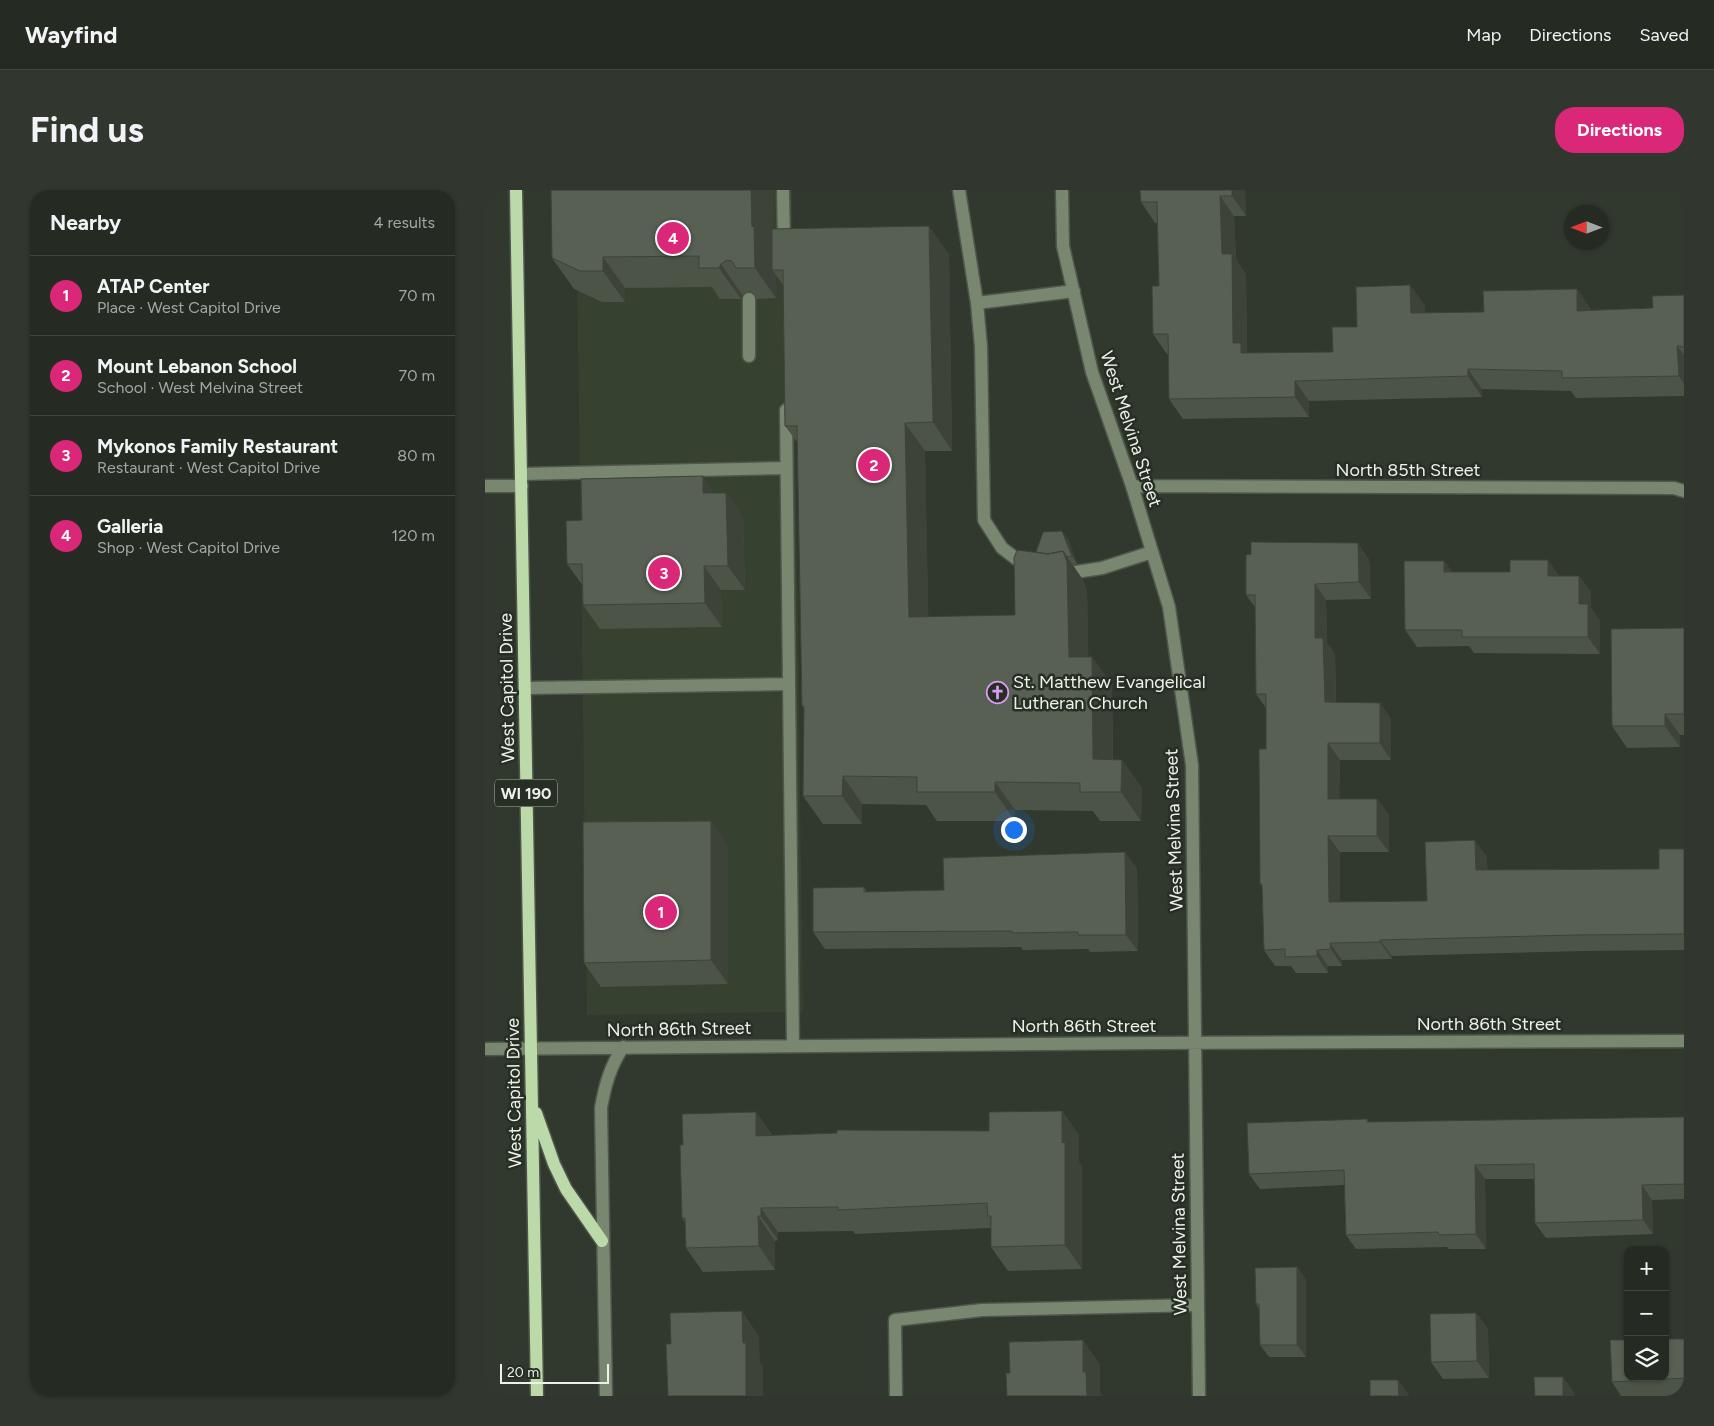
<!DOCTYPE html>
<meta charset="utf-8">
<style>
:root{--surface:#252a22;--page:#31362f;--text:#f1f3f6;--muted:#a3a7a5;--line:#424640;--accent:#db2777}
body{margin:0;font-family:Figtree,sans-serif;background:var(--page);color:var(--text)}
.controls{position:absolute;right:15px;bottom:15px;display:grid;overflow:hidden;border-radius:10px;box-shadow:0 1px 4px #0004}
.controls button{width:45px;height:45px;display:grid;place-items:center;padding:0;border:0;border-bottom:1px solid var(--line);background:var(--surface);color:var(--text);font:25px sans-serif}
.compass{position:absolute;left:1079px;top:15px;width:45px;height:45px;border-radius:50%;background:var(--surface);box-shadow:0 1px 4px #0004;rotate:270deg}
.scale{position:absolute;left:15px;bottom:12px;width:109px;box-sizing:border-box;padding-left:5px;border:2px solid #edf1ea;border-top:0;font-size:14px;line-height:18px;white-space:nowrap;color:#edf1ea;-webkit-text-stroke:4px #272e23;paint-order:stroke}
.you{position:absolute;left:528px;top:639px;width:18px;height:18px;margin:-12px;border:4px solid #fff;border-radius:50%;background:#1a73e8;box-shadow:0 0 0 8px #1a73e833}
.badge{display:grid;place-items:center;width:32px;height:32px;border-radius:50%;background:var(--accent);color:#fff;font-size:16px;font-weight:700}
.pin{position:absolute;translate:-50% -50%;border:2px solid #fff;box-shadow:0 1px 5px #0006}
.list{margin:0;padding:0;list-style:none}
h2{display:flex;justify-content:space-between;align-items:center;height:65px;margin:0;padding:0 20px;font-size:21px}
h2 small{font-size:16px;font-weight:400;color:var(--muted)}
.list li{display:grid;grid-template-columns:32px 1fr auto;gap:15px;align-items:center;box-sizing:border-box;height:80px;padding:0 20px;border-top:1px solid var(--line)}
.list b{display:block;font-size:19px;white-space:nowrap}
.list p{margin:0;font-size:16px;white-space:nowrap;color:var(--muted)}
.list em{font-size:16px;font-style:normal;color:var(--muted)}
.icon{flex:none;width:28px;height:28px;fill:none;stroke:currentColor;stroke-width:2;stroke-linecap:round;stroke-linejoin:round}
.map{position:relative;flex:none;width:1199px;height:1206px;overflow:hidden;border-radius:20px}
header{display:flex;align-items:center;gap:30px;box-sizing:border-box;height:70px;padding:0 25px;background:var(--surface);border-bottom:1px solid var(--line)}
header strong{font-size:24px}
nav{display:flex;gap:28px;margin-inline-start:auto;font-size:18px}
.intro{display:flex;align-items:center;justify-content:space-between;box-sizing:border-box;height:120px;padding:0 30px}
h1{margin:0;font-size:35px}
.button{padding:12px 22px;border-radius:20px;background:var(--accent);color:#fff;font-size:18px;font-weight:700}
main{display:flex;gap:30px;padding:0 30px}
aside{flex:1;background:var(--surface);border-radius:20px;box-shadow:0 1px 4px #0004}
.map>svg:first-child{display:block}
.built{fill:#36412f}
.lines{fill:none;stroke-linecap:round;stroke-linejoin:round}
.minor-casing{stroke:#4f564b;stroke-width:15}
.major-casing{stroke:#4f564b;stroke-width:15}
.minor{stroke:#7a8770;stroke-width:12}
.major{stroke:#bcd9a9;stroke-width:12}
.wall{fill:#4c5347}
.shaded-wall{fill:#3e433a}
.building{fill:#586053;stroke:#3e433a}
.labels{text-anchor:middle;stroke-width:5;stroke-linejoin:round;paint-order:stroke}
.shield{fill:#272e23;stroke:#b2b6ae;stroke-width:1}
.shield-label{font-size:16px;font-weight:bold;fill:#edf1ea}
.street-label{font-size:18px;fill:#edf1ea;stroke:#272e23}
.poi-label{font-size:18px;fill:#edf1ea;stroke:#272e23;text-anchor:start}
</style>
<header>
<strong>Wayfind</strong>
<nav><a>Map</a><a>Directions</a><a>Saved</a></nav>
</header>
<div class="intro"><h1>Find us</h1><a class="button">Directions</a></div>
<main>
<aside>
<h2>Nearby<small>4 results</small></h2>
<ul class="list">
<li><span class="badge">1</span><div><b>ATAP Center</b><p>Place · West Capitol Drive</p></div><em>70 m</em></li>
<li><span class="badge">2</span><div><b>Mount Lebanon School</b><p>School · West Melvina Street</p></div><em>70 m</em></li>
<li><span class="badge">3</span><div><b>Mykonos Family Restaurant</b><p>Restaurant · West Capitol Drive</p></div><em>80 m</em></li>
<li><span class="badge">4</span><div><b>Galleria</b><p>Shop · West Capitol Drive</p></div><em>120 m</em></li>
</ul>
</aside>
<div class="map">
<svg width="1199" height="1206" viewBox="0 0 1199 1206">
<rect width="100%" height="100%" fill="#31382d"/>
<path class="built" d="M 91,0 L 307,0 L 318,822 L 102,825 Z"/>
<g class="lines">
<defs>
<path id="minor" d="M 298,0 L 299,55
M 474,0 L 492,113 L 496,157 L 499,330 L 517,358 L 542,377
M 577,0 L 578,56 L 607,182 L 647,296 L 684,417 L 707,575 L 714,1206
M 264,109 L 264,166
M 492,113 L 589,101
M 301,220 L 308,856
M 36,284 L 301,278
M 0,296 L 37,296
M 647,296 L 1189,298 L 1199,301
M 578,384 L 617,378 L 667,362
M 40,498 L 304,494
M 0,859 L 666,853 L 1199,851
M 121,1206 L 116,918 C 120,895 125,877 138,857
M 411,1206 L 410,1130 L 497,1120 L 712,1115"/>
<path id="major" d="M 31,0 L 52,1206
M 51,923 L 69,974 L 81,999 L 117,1051"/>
</defs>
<use href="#minor" class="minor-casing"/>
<use href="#major" class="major-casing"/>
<use href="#minor" class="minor"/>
<use href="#major" class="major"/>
</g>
<path class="wall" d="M 760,0 L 761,26 L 749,26 L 751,69 L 761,85 L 762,161 L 764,163 L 848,162 L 872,137 L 925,95 L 940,116 L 940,123 L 999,122 L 1092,99 L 1106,120 L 1168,118 L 1199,105 L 1199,206 L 1091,208 L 1086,201 L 997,199 L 997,207 L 824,211 L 824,227 L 698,229 L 684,209 L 684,164 L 682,164 L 668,144 L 674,96 L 672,33 L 670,33 L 656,12 Z
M 288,39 L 464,64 L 467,261 L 440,261 L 443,427 L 530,425 L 551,362 L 583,349 L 592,374 L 588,375 L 598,390 L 602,401 L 603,467 L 607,467 L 627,495 L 628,570 L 637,570 L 657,598 L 656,631 L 615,631 L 608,621 L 530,620 L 530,631 L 452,631 L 441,615 L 377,614 L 377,634 L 338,634 L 318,606 L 319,519 L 317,516 L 312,252 L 300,236 L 298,95 L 291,85 L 291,108 L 272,109 L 267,102 L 264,101 L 257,105 L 256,109 L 235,109 L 227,97 L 140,98 L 140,112 L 117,112 L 89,99 L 67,68 Z
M 230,303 L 241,303 L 258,327 L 260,400 L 236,400 L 237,437 L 115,439 L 98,415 L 98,396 L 82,374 L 97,330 Z
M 884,369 L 886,409 L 841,410 L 842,453 L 850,464 L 851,512 L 895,513 L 906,529 L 906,570 L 855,570 L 854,609 L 892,609 L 904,625 L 904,662 L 855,662 L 855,712 L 942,711 L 1002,667 L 1002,680 L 1174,679 L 1199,659 L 1199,760 L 1100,761 L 907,766 L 907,769 L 857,770 L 857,776 L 843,776 L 843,783 L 811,783 L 806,776 L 790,776 L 779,760 L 777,697 L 775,694 L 781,559 L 781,518 L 771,504 L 770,417 L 761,405 Z
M 1063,370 L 1074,386 L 1094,386 L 1106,402 L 1106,418 L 1115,431 L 1115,464 L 989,463 L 984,456 L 932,457 L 920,440 L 959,371 L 967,382 L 1025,382 Z
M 1199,438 L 1199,545 L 1195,545 L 1195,557 L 1142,558 L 1127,536 Z
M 243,655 L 243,794 L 116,797 L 99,773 Z
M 652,678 L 653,761 L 605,762 L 603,759 L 538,760 L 536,757 L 340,759 L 328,742 L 379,697 L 382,702 L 459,700 Z
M 577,921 L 594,945 L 594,972 L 597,976 L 597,1079 L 523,1081 L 506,1057 L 506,1038 L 370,1044 L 368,1041 L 293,1042 L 293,1050 L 290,1051 L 290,1080 L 218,1082 L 201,1058 L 200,1032 L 197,1028 L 198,955 L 271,922 L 287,945 L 504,941 Z
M 1199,927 L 1199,1009 L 1167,1010 L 1168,1044 L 1061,1048 L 1050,1033 L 1050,989 L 1000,989 L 1001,1059 L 964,1059 L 962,1057 L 871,1059 L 861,1045 L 859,995 L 775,999 L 764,984 L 882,929 L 884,932 Z
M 812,1077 L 821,1090 L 821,1167 L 784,1167 L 775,1155 L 774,1119 L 771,1114 Z
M 991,1123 L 1003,1139 L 1004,1188 L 958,1189 L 946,1172 Z
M 1199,1149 L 1199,1205 L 1184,1206 L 1136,1206 L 1127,1192 Z"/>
<path class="shaded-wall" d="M 266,0 L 288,0 L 288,64 L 287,80 L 291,85 L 291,108 L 270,78 L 267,37 Z
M 747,0 L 760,0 L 761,26 L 747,6 Z
M 735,6 L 749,26 L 751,69 L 761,85 L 762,161 L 770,173 L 771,184 L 748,153 L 737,64 Z
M 444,36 L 464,64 L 467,261 L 448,232 Z
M 118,67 L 140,98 L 140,112 L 118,81 Z
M 236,74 L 257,105 L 256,109 L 234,78 Z
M 925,95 L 940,116 L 940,143 L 926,123 Z
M 1092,99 L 1106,119 L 1107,141 L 1092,121 Z
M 1192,156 L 1199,165 L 1199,194 L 1194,186 Z
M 983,179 L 997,199 L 997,207 L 983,186 Z
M 810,191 L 824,211 L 824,227 L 810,207 Z
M 420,233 L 440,261 L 444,456 L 424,427 Z
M 218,286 L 235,310 L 218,303 Z
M 241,303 L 258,327 L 260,400 L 243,376 Z
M 577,341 L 583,349 L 592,374 L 587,366 Z
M 873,353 L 884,369 L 886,409 L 874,392 Z
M 578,361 L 598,390 L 602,401 L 604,496 L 584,467 Z
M 1063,370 L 1075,387 L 1063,386 Z
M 959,371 L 971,388 L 959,382 Z
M 219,376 L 236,400 L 237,437 L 220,413 Z
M 1094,386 L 1106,402 L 1106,418 L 1115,431 L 1115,464 L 1103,447 L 1094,414 Z
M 830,394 L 841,410 L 842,453 L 850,464 L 851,529 L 840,512 L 830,448 Z
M 607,467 L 627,495 L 628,598 L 608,569 Z
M 895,513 L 906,529 L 906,570 L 895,553 Z
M 1180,524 L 1195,545 L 1195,557 L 1180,536 Z
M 843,553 L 855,570 L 854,626 L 843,609 Z
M 637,570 L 657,598 L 656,631 L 636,602 Z
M 358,586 L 377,614 L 377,634 L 357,606 Z
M 510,592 L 530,620 L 530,631 L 510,602 Z
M 892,609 L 904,625 L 904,662 L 892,646 Z
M 226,631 L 243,655 L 243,794 L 226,770 Z
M 843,646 L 855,662 L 855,729 L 844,712 Z
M 990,650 L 1002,667 L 1003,697 L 991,680 Z
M 640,662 L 652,678 L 653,761 L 641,745 Z
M 895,750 L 907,766 L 907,769 L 895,752 Z
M 845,753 L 857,770 L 857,776 L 846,759 Z
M 832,760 L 843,776 L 843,783 L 832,766 Z
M 577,921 L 594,945 L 594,972 L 597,976 L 597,1079 L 580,1055 Z
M 271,922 L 287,946 L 271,946 Z
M 990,975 L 1000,989 L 1001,1059 L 991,1044 Z
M 1157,995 L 1167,1010 L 1168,1044 L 1158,1030 Z
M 276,1018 L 293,1042 L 293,1050 L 276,1026 Z
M 273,1026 L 290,1051 L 290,1080 L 274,1056 Z
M 812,1077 L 821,1090 L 821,1167 L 812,1155 Z
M 257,1121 L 274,1146 L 275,1172 L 278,1177 L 278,1206 L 261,1206 Z
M 991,1123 L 1003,1139 L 1004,1188 L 992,1171 Z
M 598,1150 L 615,1174 L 615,1202 L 618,1206 L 602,1206 L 598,1182 Z
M 1078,1187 L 1089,1202 L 1089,1206 L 1078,1206 Z
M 913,1190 L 924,1205 L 924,1206 L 914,1206 Z"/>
<path class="building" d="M 66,0 L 266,0 L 267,37 L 269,36 L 270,78 L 251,78 L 247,71 L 242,70 L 236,74 L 234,78 L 214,78 L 214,66 L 118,67 L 118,81 L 95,81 L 67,68 Z
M 655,0 L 747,0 L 747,6 L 735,6 L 737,64 L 747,64 L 748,153 L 756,153 L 756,163 L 848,162 L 847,137 L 872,137 L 871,97 L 925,95 L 926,123 L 999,122 L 998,101 L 1092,99 L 1092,121 L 1168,118 L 1167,106 L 1199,105 L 1199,157 L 1192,156 L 1194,186 L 1077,188 L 1077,181 L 983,179 L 983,186 L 810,191 L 810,207 L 684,209 L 683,144 L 668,144 L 667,96 L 674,96 L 672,12 L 656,12 Z
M 444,36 L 448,232 L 420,233 L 424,427 L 530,425 L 529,368 L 532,360 L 563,364 L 578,361 L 582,372 L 584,467 L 607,467 L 608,569 L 637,570 L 636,602 L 595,602 L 595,593 L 510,592 L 510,602 L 432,602 L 432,587 L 358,586 L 357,606 L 318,606 L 319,516 L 317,516 L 312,236 L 300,236 L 298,80 L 287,80 L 287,39 Z
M 218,286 L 218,303 L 241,303 L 243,376 L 219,376 L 220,413 L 98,415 L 97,374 L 82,374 L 81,331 L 97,330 L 96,289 Z
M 577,341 L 587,366 L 582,367 L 578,361 L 563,364 L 551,362 L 558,342 Z
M 766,352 L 873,353 L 874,392 L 830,394 L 830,448 L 838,448 L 840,512 L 895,513 L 895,553 L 843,553 L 843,609 L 892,609 L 892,646 L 843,646 L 844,712 L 942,711 L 940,652 L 990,650 L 991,680 L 1174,679 L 1174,659 L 1199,659 L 1199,744 L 1089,745 L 895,750 L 895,752 L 845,753 L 846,759 L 832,760 L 832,766 L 800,767 L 800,759 L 779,760 L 777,694 L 775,694 L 774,559 L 781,559 L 781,504 L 771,504 L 770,405 L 761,405 L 761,365 L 766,364 Z
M 1025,370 L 1063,370 L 1063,386 L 1094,386 L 1094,414 L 1103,414 L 1103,447 L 977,447 L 977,440 L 920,440 L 919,371 L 959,371 L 959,382 L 1025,382 Z
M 1199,438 L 1199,524 L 1180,524 L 1180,536 L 1127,536 L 1126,439 Z
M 226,631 L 226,770 L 99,773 L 98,632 Z
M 640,662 L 641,745 L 593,745 L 593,742 L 527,743 L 527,741 L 328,742 L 328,698 L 379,697 L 379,702 L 459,700 L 458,668 Z
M 577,921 L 577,953 L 580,952 L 580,1055 L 506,1057 L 506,1026 L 503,1026 L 502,1013 L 353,1020 L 353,1017 L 276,1018 L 276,1026 L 273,1026 L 274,1056 L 201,1058 L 200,1028 L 197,1028 L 195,955 L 198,955 L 197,924 L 271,922 L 271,946 L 352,943 L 352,940 L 504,941 L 504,922 Z
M 1199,927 L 1199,994 L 1157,995 L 1158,1030 L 1050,1033 L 1049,974 L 990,975 L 991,1044 L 954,1045 L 953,1042 L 861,1045 L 859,980 L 764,984 L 762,933 L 882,929 L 882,932 Z
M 812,1077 L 812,1155 L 775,1155 L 774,1114 L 771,1114 L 770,1078 Z
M 257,1121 L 258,1153 L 261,1153 L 261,1206 L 183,1206 L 181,1154 L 186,1154 L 185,1123 Z
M 991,1123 L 992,1171 L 946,1172 L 945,1124 Z
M 1180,1149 L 1199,1149 L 1199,1188 L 1127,1192 L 1125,1150 L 1143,1150 L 1143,1187 L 1180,1187 Z
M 598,1150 L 598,1182 L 601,1182 L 602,1206 L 522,1206 L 521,1183 L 525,1183 L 524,1152 Z
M 1049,1187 L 1078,1187 L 1078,1206 L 1050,1206 Z
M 885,1190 L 913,1190 L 914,1206 L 885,1206 Z"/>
<defs>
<symbol id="church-ring" viewBox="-11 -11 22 22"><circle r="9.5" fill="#272e23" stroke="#da9af6" stroke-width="1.5"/><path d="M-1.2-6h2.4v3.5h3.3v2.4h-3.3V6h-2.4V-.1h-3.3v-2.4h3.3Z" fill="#da9af6"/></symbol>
</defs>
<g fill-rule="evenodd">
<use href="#church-ring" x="500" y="490" width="25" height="25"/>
</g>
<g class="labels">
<rect class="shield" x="10" y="589.5" width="62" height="27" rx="4"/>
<g class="shield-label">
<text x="41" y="609">WI 190</text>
</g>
<g class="street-label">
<text transform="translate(646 239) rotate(72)" y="6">West Melvina Street</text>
<text x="923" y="286">North 85th Street</text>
<text transform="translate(22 498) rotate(-91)" y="6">West Capitol Drive</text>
<text transform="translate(689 640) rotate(-92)" y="6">West Melvina Street</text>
<text x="1004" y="840">North 86th Street</text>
<text x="599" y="842">North 86th Street</text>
<text transform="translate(194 839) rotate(-1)" y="6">North 86th Street</text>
<text transform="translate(29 903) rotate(-91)" y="6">West Capitol Drive</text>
<text transform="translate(694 1044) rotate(-91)" y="6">West Melvina Street</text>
</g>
<g class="poi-label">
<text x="528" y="498">St. Matthew Evangelical<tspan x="528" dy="21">Lutheran Church</tspan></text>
</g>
</g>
</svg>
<div class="controls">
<button>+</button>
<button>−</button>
<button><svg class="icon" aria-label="layers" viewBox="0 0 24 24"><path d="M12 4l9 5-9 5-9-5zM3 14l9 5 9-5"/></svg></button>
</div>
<svg class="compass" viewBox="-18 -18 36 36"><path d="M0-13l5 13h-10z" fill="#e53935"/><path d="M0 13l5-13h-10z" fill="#a3a7a5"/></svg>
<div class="scale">20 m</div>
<div class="you"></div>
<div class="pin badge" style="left:176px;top:722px">1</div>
<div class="pin badge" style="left:389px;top:275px">2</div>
<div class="pin badge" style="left:179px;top:383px">3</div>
<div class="pin badge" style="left:188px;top:48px">4</div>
</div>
</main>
